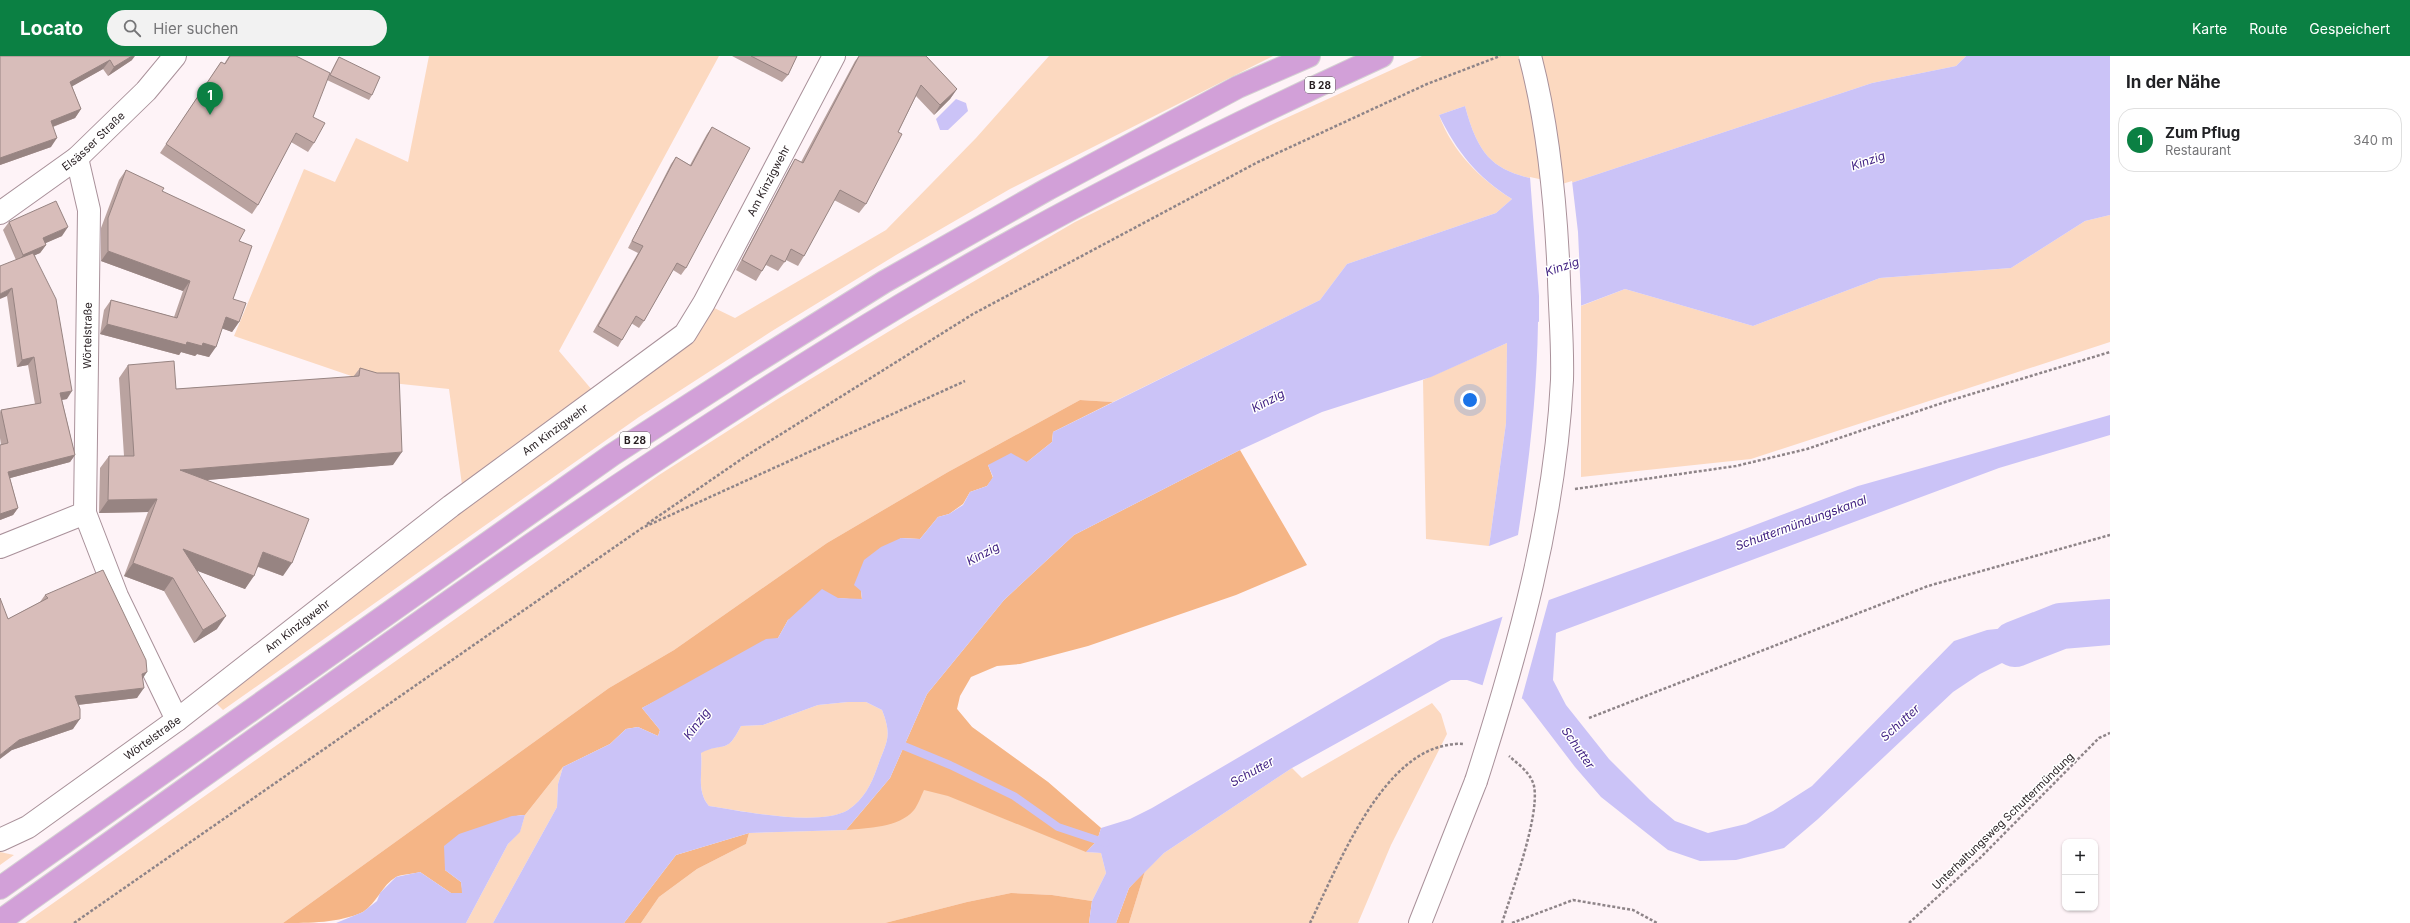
<!DOCTYPE html>
<html lang="de">
<meta charset="utf-8">
<style>
:root{--surface:#fff;--page:#f2f2f2;--text:#202124;--muted:#757577;--line:#e0e0e0;--accent:#0b8043}
body{margin:0;font-family:Inter,sans-serif;background:var(--page);color:var(--text)}
.controls{position:absolute;right:12px;bottom:12px;display:grid;overflow:hidden;border-radius:8px;box-shadow:0 1px 3px #0004}
.controls button{width:36px;height:36px;display:grid;place-items:center;padding:0;border:0;border-bottom:1px solid var(--line);background:var(--surface);color:var(--text);font:20px sans-serif}
.you{position:absolute;left:1470px;top:344px;width:14px;height:14px;margin:-10px;border:3px solid #fff;border-radius:50%;background:#1a73e8;box-shadow:0 0 0 6px #1a73e833}
.badge{display:grid;place-items:center;width:26px;height:26px;border-radius:50%;background:var(--accent);color:#fff;font-size:13px;font-weight:700}
.pin{position:absolute;translate:-50% -33px;filter:drop-shadow(0 1px 2px #0008)}
.pin::after{content:'';position:absolute;top:21px;width:14px;height:12px;background:inherit;clip-path:polygon(0 0,100% 0,50% 100%)}
.list{margin:0;padding:0;list-style:none}
h2{display:flex;justify-content:space-between;align-items:center;height:52px;margin:0;padding:0 16px;font-size:17px}
h2 small{font-size:13px;font-weight:400;color:var(--muted)}
.list li{display:grid;grid-template-columns:26px 1fr auto;gap:12px;align-items:center;box-sizing:border-box;height:64px;margin:0 8px 8px;padding:0 8px;border:1px solid var(--line);border-radius:16px}
.list b{display:block;font-size:15px;white-space:nowrap}
.list p{margin:0;font-size:13px;white-space:nowrap;color:var(--muted)}
.list em{font-size:13px;font-style:normal;color:var(--muted)}
.icon{flex:none;width:22px;height:22px;fill:none;stroke:currentColor;stroke-width:2;stroke-linecap:round;stroke-linejoin:round}
.map{position:relative;flex:none;width:2110px;height:867px;overflow:hidden}
header{display:flex;align-items:center;gap:24px;box-sizing:border-box;height:56px;padding:0 20px;background:var(--accent);color:#fff}
header strong{font-size:19px}
nav{display:flex;gap:22px;margin-inline-start:auto;font-size:14px}
.search{width:280px;height:36px;background:var(--page);display:flex;align-items:center;gap:10px;box-sizing:border-box;padding:0 14px;border-radius:22px;color:var(--muted);font-size:15px}
main{display:flex}
aside{flex:1;background:var(--surface)}
.map>svg:first-child{display:block}
.green{fill:#fcd9c0}
.forest{fill:#f5b586}
.water{fill:#cbc3f7;fill-rule:evenodd}
.pier{fill:#fef3f7}
.lines{fill:none;stroke-linecap:round;stroke-linejoin:round}
.stream{stroke:#cbc3f7;stroke-width:8}
.river{stroke:#cbc3f7;stroke-width:46}
.minor-casing{stroke:#a9919a;stroke-width:24}
.tertiary-casing{stroke:#a9919a;stroke-width:24}
.trunk-casing{stroke:#d4d2d2;stroke-width:24}
.path{stroke:#8e8488;stroke-width:2.5;stroke-dasharray:3 2;stroke-linecap:butt}
.minor{stroke:#fff;stroke-width:22}
.tertiary{stroke:#fff;stroke-width:22}
.trunk{stroke:#d2a0d8;stroke-width:22}
.tertiary-bridge-casing{stroke:#a9919a;stroke-width:24;stroke-linecap:butt}
.tertiary-bridge{stroke:#fff;stroke-width:22}
.wall{fill:#baa3a0}
.shaded-wall{fill:#978482}
.building{fill:#d8bdba;stroke:#978482}
.labels{text-anchor:middle;stroke-width:3;stroke-linejoin:round;paint-order:stroke}
.shield{fill:#fff;stroke:#676163;stroke-width:1}
.shield-label{font-size:10px;font-weight:bold;fill:#261d20}
.street-label{font-size:11px;fill:#261d20;stroke:#fff}
.water-label{font-size:12px;font-style:italic;fill:#432484;stroke:#fff}
</style>
<header>
<strong>Locato</strong>
<div class="search"><svg class="icon" aria-label="search" viewBox="0 0 24 24"><circle cx="10" cy="10" r="6"/><path d="M15 15l6 6"/></svg>Hier suchen</div>
<nav><a>Karte</a><a>Route</a><a>Gespeichert</a></nav>
</header>
<main>
<div class="map">
<svg width="2110" height="867" viewBox="0 0 2110 867">
<rect width="100%" height="100%" fill="#fef3f7"/>
<path class="green" d="M 429,0 L 719,0 L 559,295 L 598,341 L 704,247 L 735,262 L 886,174 L 976,82 L 1049,0 L 1273,0 L 1010,133 L 896,199 L 772,275 L 639,361 L 223,654 L 213,644 L 465,451 L 449,333 L 363,324 L 234,280 L 304,113 L 335,126 L 356,82 L 408,106 Z
M 1422,0 L 1966,0 L 1956,10 L 1872,27 L 1562,130 C 1502,116 1482,114 1465,50 L 1439,59 C 1452,95 1480,123 1512,143 L 1496,157 L 1347,208 L 1320,244 L 1113,346 L 1080,344 L 948,416 L 827,487 L 674,594 L 609,632 L 283,867 L 25,867 L 659,419 L 776,344 L 906,265 L 1075,166 L 1273,68 Z
M 2110,159 L 2110,286 L 1751,403 L 1581,421 L 1581,250 L 1625,233 L 1753,270 L 1880,222 L 2011,212 L 2085,165 Z
M 1507,287 L 1506,367 L 1489,490 L 1426,483 L 1423,324 Z
M 848,646 L 866,646 L 882,654 C 893,682 886,686 877,712 C 871,729 864,743 848,754 C 820,771 742,755 709,750 C 696,735 703,716 701,696 C 724,685 726,700 741,670 L 763,669 L 818,649 Z
M 1432,647 L 1441,658 L 1447,678 L 1391,789 L 1358,867 L 1129,867 L 1145,815 L 1164,797 L 1292,712 L 1302,722 Z
M 957,653 L 972,671 L 1048,726 L 1101,772 L 1087,796 L 1101,797 L 1106,817 L 1092,845 L 1052,839 L 1011,837 L 967,846 L 885,867 L 641,867 L 659,841 L 697,813 L 746,788 L 749,777 L 846,774 Z
M 563,711 L 558,728 L 557,751 L 493,867 L 466,867 L 508,788 L 520,775 L 525,759 Z
M 0,796 L 14,799 L 0,809 Z"/>
<path class="forest" d="M 1080,344 L 1113,346 L 1053,376 L 1052,386 L 1027,406 L 988,409 L 993,422 L 987,430 L 970,436 L 963,448 L 949,458 L 938,461 L 920,483 L 901,482 L 861,535 L 862,544 L 838,542 L 788,564 L 778,582 L 642,652 L 660,674 L 658,680 L 638,671 L 626,673 L 610,688 L 563,711 L 525,759 C 491,760 468,792 445,814 L 461,826 L 463,838 L 451,837 L 420,816 C 413,818 402,818 396,821 C 382,829 377,847 363,856 C 339,867 310,867 283,867 L 609,632 L 674,594 L 827,487 L 948,416 Z
M 1240,394 L 1307,509 L 1236,539 L 1088,590 L 1020,608 L 997,610 L 971,621 L 960,640 L 957,653 L 972,671 L 1048,726 L 1101,772 L 1097,785 L 1086,796 L 948,740 L 924,734 C 921,740 918,749 914,754 C 899,772 867,772 846,774 L 890,722 L 927,638 L 1004,544 L 1074,479 Z
M 749,777 L 746,788 L 697,813 L 659,841 L 641,867 L 624,867 L 676,799 Z
M 1145,815 L 1129,867 L 1116,867 L 1129,832 Z
M 1011,837 L 1052,839 L 1092,845 L 1089,867 L 885,867 L 967,846 Z"/>
<path class="water" d="M 1966,0 L 2110,0 L 2110,159 L 2085,165 L 2011,212 L 1880,222 L 1753,270 L 1625,233 L 1538,266 C 1537,338 1529,408 1518,479 L 1489,490 L 1506,367 L 1507,287 L 1431,321 L 1322,356 L 1240,394 L 1074,479 L 1004,544 L 927,638 L 890,722 L 846,774 L 749,777 L 676,799 L 624,867 L 493,867 L 557,751 L 558,728 L 563,711 L 610,688 L 626,673 L 638,671 L 658,680 L 660,674 L 642,652 L 766,583 L 778,582 L 788,564 L 822,533 L 838,542 L 862,543 L 861,535 L 854,529 L 864,504 L 881,491 L 901,482 L 920,483 L 938,461 L 949,458 L 963,449 L 970,436 L 987,430 L 993,421 L 988,409 L 1011,397 L 1027,406 L 1052,386 L 1053,376 L 1320,244 L 1347,208 L 1496,157 L 1512,143 C 1478,122 1456,95 1439,59 L 1465,50 C 1482,114 1502,116 1562,130 L 1872,27 L 1956,10 ZM 848,646 L 866,646 L 882,654 C 893,682 886,686 877,712 C 871,729 864,743 848,754 C 819,771 742,755 709,750 C 696,735 703,716 701,697 C 724,685 726,700 741,670 L 763,669 L 818,649 Z
M 956,43 L 966,47 L 968,55 L 948,74 L 940,74 L 936,63 Z
M 2110,359 L 2110,379 L 1999,412 L 1556,577 L 1553,624 L 1566,649 L 1609,703 L 1650,744 L 1675,765 L 1708,777 L 1746,768 L 1773,755 L 1812,730 L 1954,585 L 1987,574 L 2015,571 L 2072,558 L 2075,569 L 2070,588 L 2044,592 L 2012,602 L 1980,618 L 1953,636 L 1818,763 L 1784,792 L 1736,804 L 1700,805 L 1668,794 L 1601,741 L 1575,711 L 1523,643 L 1467,624 L 1451,624 L 1292,712 L 1164,797 L 1129,832 L 1116,867 L 1089,867 L 1092,845 L 1106,817 L 1101,797 L 1086,796 L 1097,785 L 1101,772 L 1130,763 L 1152,752 L 1441,583 L 1721,482 L 1858,430 Z
M 525,759 L 520,776 L 508,788 L 466,867 L 336,867 L 363,856 L 377,845 L 380,837 L 396,821 L 420,816 L 451,837 L 462,837 L 461,826 L 445,814 L 444,790 L 459,778 L 512,760 Z"/>
<path class="pier" d="M 1530,121 L 1562,128 L 1572,125 L 1578,176 L 1581,241 L 1581,252 L 1540,267 L 1539,323 L 1533,392 L 1529,421 L 1539,296 L 1539,240 Z
M 1549,543 L 1521,645 L 1482,631 L 1503,559 Z"/>
<g class="lines">
<path class="stream" d="M 904,690 L 950,709 L 1014,740 L 1058,771 L 1106,787"/>
<path class="river" d="M 2015,588 L 2061,570 L 2110,566"/>
<defs>
<g id="minor">
<path d="M 85,457 L 117,540 L 177,664"/>
<path id="s1" d="M 0,491 L 85,457 L 89,154 L 77,102"/>
<path id="s2" d="M 0,784 L 28,771 L 177,664 L 451,450 L 685,278 L 704,247 L 834,0"/>
</g>
<g id="tertiary">
<path id="s3" d="M 0,157 L 77,102 L 146,35 L 175,0"/>
<path d="M 1420,867 L 1476,725"/>
</g>
<path id="trunk" d="M 0,832 L 612,399 L 748,311 L 884,226 L 1048,133 L 1238,31 L 1309,0
M 0,865 C 297,655 589,436 901,249 C 1056,156 1218,75 1382,0"/>
</defs>
<use href="#minor" class="minor-casing"/>
<use href="#tertiary" class="tertiary-casing"/>
<use href="#trunk" class="trunk-casing"/>
<path class="path" d="M 1575,433 L 1736,410 L 1807,393 L 1945,346 L 2110,296
M 647,468 L 746,400 L 973,258 L 1258,106 L 1427,28 L 1500,0
M 1589,662 L 1928,530 L 2110,479
M 74,867 L 642,472 L 965,325
M 1310,867 C 1337,812 1377,709 1439,691 C 1447,689 1456,687 1463,688
M 1502,867 C 1512,835 1540,760 1534,730 C 1531,717 1518,708 1509,700
M 1512,867 L 1573,844 L 1633,854 L 1657,867
M 1909,867 L 1981,801 L 2099,682 L 2110,677"/>
<use href="#minor" class="minor"/>
<use href="#tertiary" class="tertiary"/>
<use href="#trunk" class="trunk"/>
<defs>
<path id="tertiary-bridge" d="M 1476,725 C 1518,594 1555,463 1562,324 C 1563,291 1560,257 1559,224 C 1556,149 1549,72 1530,0"/>
</defs>
<use href="#tertiary-bridge" class="tertiary-bridge-casing"/>
<use href="#tertiary-bridge" class="tertiary-bridge"/>
</g>
<path class="wall" d="M 0,0 L 132,4 L 108,20 L 103,13 L 72,30 L 81,53 L 75,62 L 53,71 L 51,91 L 0,109 Z
M 229,0 L 296,0 L 313,61 L 314,87 L 308,96 L 291,86 L 258,149 L 252,158 L 160,97 L 221,6 L 224,8 Z
M 732,0 L 797,0 L 788,19 L 782,26 Z
M 859,0 L 926,0 L 957,33 L 950,43 L 934,59 L 916,40 L 898,76 L 866,148 L 859,157 L 834,144 L 804,200 L 798,210 L 786,204 L 778,215 L 766,209 L 762,215 L 756,225 L 736,214 L 789,113 L 795,103 L 801,106 L 855,5 Z
M 339,1 L 372,39 L 369,44 L 327,24 L 336,6 Z
M 712,71 L 686,212 L 681,219 L 673,214 L 644,265 L 639,272 L 631,267 L 622,284 L 618,291 L 593,276 L 638,197 L 628,192 L 671,108 L 676,101 L 690,109 L 707,78 Z
M 126,114 L 162,135 L 239,185 L 233,243 L 239,266 L 232,276 L 222,272 L 209,301 L 197,298 L 195,300 L 181,296 L 179,299 L 100,278 L 104,254 L 111,244 L 174,261 L 183,235 L 101,205 L 101,172 L 119,124 Z
M 9,166 L 62,180 L 45,187 L 46,189 L 40,197 L 35,199 L 67,343 L 62,344 L 75,399 L 70,406 L 10,422 L 18,452 L 13,459 L 0,464 L 0,389 L 1,389 L 0,382 L 0,356 L 1,354 L 35,348 L 28,309 L 17,311 L 7,240 L 16,204 L 3,174 Z
M 128,309 L 176,333 L 353,321 L 360,312 L 393,409 L 206,424 L 283,520 L 258,511 L 245,533 L 196,514 L 217,573 L 194,587 L 164,535 L 124,520 L 148,456 L 99,457 L 100,412 L 109,400 L 124,400 L 119,322 Z
M 45,539 L 143,622 L 137,642 L 78,649 L 73,673 L 12,694 L 8,563 L 40,546 Z"/>
<path class="shaded-wall" d="M 132,0 L 135,0 L 132,4 L 108,20 L 114,11 Z
M 110,4 L 103,13 L 64,35 L 70,26 Z
M 957,33 L 950,43 L 934,59 L 940,49 Z
M 81,53 L 75,62 L 44,74 L 51,65 Z
M 57,82 L 51,91 L 0,109 L 0,102 Z
M 68,171 L 62,180 L 37,191 L 43,182 Z
M 46,189 L 40,197 L 17,207 L 23,199 Z
M 108,195 L 190,225 L 183,235 L 101,205 Z
M 12,232 L 7,240 L 0,243 L 0,238 Z
M 226,261 L 239,266 L 232,276 L 218,271 Z
M 107,268 L 187,286 L 203,287 L 216,291 L 209,301 L 197,298 L 195,300 L 181,296 L 179,299 L 100,278 Z
M 34,301 L 28,309 L 17,311 L 22,304 Z
M 72,335 L 67,343 L 55,345 L 60,337 Z
M 402,396 L 393,409 L 171,427 L 180,414 Z
M 75,399 L 70,406 L 3,424 L 8,416 Z
M 157,443 L 148,456 L 99,457 L 108,444 Z
M 18,452 L 13,459 L 0,464 L 0,458 Z
M 183,493 L 254,520 L 245,533 L 174,506 Z
M 263,496 L 292,507 L 283,520 L 254,509 Z
M 133,507 L 173,522 L 164,535 L 124,520 Z
M 226,560 L 217,573 L 194,587 L 203,574 Z
M 147,616 L 141,625 L 142,618 Z
M 144,632 L 137,642 L 68,650 L 75,640 Z
M 80,663 L 73,673 L 12,694 L 0,703 L 0,699 L 19,684 Z"/>
<path class="building" d="M 0,0 L 132,0 L 114,11 L 110,4 L 70,26 L 81,53 L 51,65 L 57,82 L 0,102 Z
M 230,0 L 296,0 L 330,17 L 313,61 L 325,67 L 314,87 L 296,77 L 258,149 L 166,88 L 221,6 L 225,8 Z
M 751,0 L 797,0 L 788,19 Z
M 859,0 L 926,0 L 957,33 L 940,49 L 921,29 L 898,76 L 902,78 L 866,148 L 840,134 L 804,200 L 791,193 L 785,206 L 771,199 L 762,215 L 742,204 L 795,103 L 803,107 Z
M 339,1 L 380,21 L 372,39 L 330,19 Z
M 712,71 L 750,92 L 686,212 L 677,207 L 644,265 L 636,260 L 622,284 L 598,270 L 643,190 L 632,185 L 676,101 L 691,110 Z
M 126,114 L 164,132 L 162,135 L 245,174 L 239,185 L 252,190 L 233,243 L 246,247 L 239,266 L 226,261 L 216,291 L 203,287 L 202,290 L 187,286 L 186,289 L 107,268 L 111,244 L 177,262 L 190,225 L 108,195 L 108,162 Z
M 56,145 L 68,171 L 43,182 L 46,189 L 23,199 L 9,166 Z
M 33,197 L 56,243 L 72,335 L 60,337 L 75,399 L 8,416 L 18,452 L 0,458 L 0,389 L 8,387 L 1,354 L 41,347 L 34,301 L 22,304 L 12,232 L 0,238 L 0,210 Z
M 174,305 L 176,333 L 359,320 L 360,312 L 377,317 L 399,317 L 402,396 L 180,414 L 309,463 L 292,507 L 263,496 L 254,520 L 183,493 L 226,560 L 203,574 L 173,522 L 133,507 L 157,443 L 108,444 L 109,400 L 134,400 L 128,309 Z
M 103,514 L 146,604 L 147,616 L 142,618 L 144,632 L 75,640 L 80,653 L 80,663 L 19,684 L 0,699 L 0,542 L 8,563 L 48,542 L 45,539 Z"/>
<g class="labels">
<g class="shield">
<rect x="1305" y="21" width="30" height="16" rx="3"/>
<rect x="620" y="376" width="30" height="16" rx="3"/>
</g>
<g class="shield-label">
<text x="1320" y="33">B 28</text>
<text x="635" y="388">B 28</text>
</g>
<g class="street-label">
<text dy="4" stroke="none"><textPath href="#s3" startOffset="118">Elsässer Straße</textPath></text>
<text dy="4" stroke="none"><textPath href="#s2" startOffset="1027">Am Kinzigwehr</textPath></text>
<text dy="4" stroke="none"><textPath href="#s1" startOffset="269">Wörtelstraße</textPath></text>
<text dy="4" stroke="none"><textPath href="#s2" startOffset="691">Am Kinzigwehr</textPath></text>
<text dy="4" stroke="none"><textPath href="#s2" startOffset="367">Am Kinzigwehr</textPath></text>
<text dy="4" stroke="none"><textPath href="#s2" startOffset="184">Wörtelstraße</textPath></text>
<text transform="translate(2003 765) rotate(-44)" y="4">Unterhaltungsweg Schuttermündung</text>
</g>
<g class="water-label">
<text transform="translate(1868 105) rotate(-19)" y="4">Kinzig</text>
<text transform="translate(1562 211) rotate(-19)" y="4">Kinzig</text>
<text transform="translate(1268 345) rotate(-28)" y="4">Kinzig</text>
<text transform="translate(1801 467) rotate(-20)" y="4">Schuttermündungskanal</text>
<text transform="translate(983 498) rotate(-28)" y="4">Kinzig</text>
<text transform="translate(1900 667) rotate(-42)" y="4">Schutter</text>
<text transform="translate(697 668) rotate(-53)" y="4">Kinzig</text>
<text transform="translate(1578 692) rotate(55)" y="4">Schutter</text>
<text transform="translate(1252 716) rotate(-29)" y="4">Schutter</text>
</g>
</g>
</svg>
<div class="controls">
<button>+</button>
<button>−</button>
</div>
<div class="you"></div>
<div class="pin badge" style="left:210px;top:59px">1</div>
</div>
<aside>
<h2>In der Nähe<small></small></h2>
<ul class="list">
<li><span class="badge">1</span><div><b>Zum Pflug</b><p>Restaurant</p></div><em>340 m</em></li>
</ul>
</aside>
</main>
